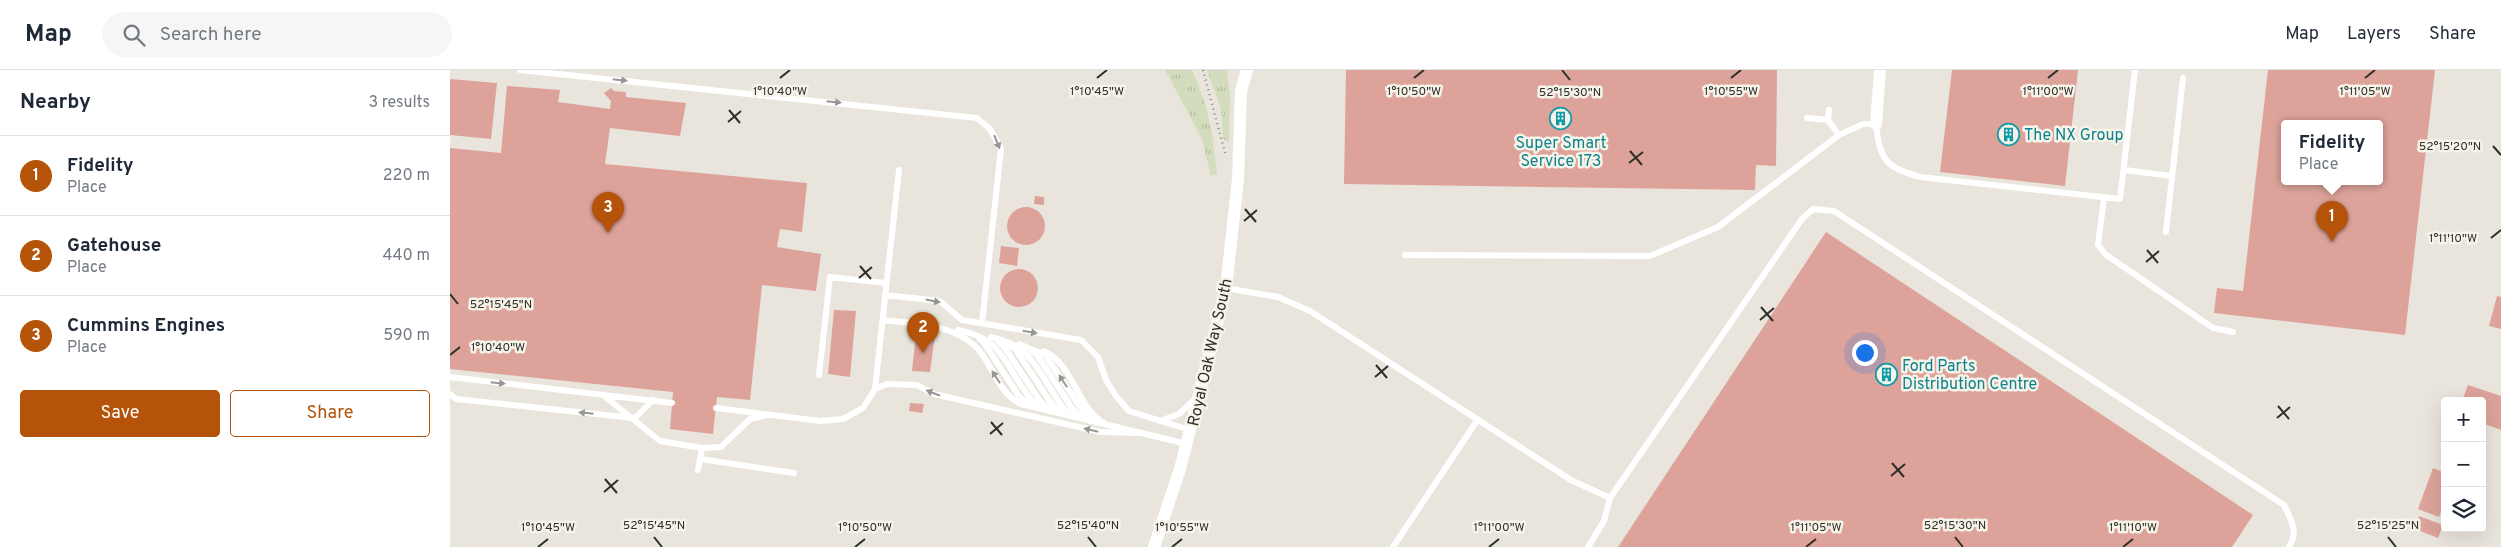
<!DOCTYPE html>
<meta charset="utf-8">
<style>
:root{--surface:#fff;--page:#f6f6f7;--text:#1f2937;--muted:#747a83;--line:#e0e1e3;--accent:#b45309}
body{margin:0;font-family:Overpass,sans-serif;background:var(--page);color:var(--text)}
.controls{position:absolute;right:15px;bottom:15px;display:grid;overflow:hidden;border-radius:5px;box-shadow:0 5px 20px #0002}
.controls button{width:45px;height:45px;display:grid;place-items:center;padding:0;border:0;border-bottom:1px solid var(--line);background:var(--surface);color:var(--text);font:25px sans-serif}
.you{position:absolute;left:1414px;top:282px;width:18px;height:18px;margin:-12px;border:4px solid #fff;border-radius:50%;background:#1a73e8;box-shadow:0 0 0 8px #1a73e833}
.badge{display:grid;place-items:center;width:32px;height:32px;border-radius:50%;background:var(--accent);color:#fff;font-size:16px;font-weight:700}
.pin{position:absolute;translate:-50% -41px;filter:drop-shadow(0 1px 2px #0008)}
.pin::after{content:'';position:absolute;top:26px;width:18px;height:15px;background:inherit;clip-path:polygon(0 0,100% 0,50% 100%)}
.popup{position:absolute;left:1831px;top:50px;width:102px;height:65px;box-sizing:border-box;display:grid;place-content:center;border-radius:5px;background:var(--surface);filter:drop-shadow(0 1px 4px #0005);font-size:16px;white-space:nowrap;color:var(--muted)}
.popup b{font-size:19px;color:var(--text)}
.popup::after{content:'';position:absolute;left:50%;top:100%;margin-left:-10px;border:10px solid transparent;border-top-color:var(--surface)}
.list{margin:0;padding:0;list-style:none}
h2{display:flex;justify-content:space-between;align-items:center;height:65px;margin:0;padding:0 20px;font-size:21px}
h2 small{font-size:16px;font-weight:400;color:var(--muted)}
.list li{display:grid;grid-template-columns:32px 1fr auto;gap:15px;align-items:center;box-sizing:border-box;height:80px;padding:0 20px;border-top:1px solid var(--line)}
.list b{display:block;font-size:19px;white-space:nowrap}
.list p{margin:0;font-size:16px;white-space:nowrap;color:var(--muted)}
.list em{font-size:16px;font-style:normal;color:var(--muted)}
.actions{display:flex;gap:10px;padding:15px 20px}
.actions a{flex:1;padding:11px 0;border:1px solid var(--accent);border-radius:5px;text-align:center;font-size:18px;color:var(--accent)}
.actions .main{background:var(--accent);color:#fff}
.icon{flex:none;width:28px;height:28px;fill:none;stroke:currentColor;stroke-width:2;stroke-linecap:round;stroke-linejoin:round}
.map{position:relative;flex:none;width:2051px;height:477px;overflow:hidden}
header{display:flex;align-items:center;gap:30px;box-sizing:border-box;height:70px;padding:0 25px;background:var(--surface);border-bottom:1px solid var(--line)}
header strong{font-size:24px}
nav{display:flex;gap:28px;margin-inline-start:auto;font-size:18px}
.search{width:350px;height:45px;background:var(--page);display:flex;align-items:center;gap:12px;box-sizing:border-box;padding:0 18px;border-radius:28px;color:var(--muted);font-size:19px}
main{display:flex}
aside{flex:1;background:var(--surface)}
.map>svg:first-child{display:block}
.grass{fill:url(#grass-tufts)}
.building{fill:#dda39a;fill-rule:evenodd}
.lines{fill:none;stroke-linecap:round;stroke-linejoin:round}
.path{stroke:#8d8a84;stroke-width:2.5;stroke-dasharray:1 4;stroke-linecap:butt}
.service{stroke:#fff;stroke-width:6}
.minor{stroke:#fff;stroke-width:12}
.oneway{fill:#979694}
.ticks{fill:none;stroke:#2f2e2a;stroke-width:2}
.labels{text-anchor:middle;stroke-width:5;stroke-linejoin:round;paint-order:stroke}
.culture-label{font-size:16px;fill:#0d838f;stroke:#f6f3e9;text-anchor:start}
.street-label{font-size:16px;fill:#2f2e2a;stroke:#f6f3e9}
.ticks-label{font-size:12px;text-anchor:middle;fill:#2f2e2a;stroke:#f6f3e9;stroke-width:5;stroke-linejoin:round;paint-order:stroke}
</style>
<header>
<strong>Map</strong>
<div class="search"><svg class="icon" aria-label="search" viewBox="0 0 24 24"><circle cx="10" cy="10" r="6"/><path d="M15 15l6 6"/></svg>Search here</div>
<nav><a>Map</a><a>Layers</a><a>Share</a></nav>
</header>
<main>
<aside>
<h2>Nearby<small>3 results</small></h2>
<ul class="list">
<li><span class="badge">1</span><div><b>Fidelity</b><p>Place</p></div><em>220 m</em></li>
<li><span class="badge">2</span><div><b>Gatehouse</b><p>Place</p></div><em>440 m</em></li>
<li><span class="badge">3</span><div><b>Cummins Engines</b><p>Place</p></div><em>590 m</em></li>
</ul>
<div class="actions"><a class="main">Save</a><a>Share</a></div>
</aside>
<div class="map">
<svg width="2051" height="477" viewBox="0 0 2051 477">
<defs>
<pattern id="grass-tufts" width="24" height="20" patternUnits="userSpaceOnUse" patternTransform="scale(1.25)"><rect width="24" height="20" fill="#d3ddbd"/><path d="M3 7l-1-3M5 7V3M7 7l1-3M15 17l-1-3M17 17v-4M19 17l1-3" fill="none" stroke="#b5bea3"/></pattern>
</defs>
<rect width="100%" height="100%" fill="#e9e5dc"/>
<path class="grass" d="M 715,0 L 742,0 C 758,34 764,68 767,104 L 761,106 L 752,69 Z
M 757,0 L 777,0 L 780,27 L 779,72 L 773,69 L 771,39 Z"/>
<path class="building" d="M 896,0 L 1327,0 L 1326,96 L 1306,95 L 1305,120 L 894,114 Z
M 1502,0 L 1628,0 L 1615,116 L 1490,102 Z
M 1818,0 L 1985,0 L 1955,265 L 1764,243 L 1767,218 L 1793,221 ZM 1834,53 L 1930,53 L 1930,111 L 1834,111 Z
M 0,9 L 47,13 L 41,69 L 0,65 Z
M 57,16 L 110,20 L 108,32 L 160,39 L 161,31 L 154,23 L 161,18 L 164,21 L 176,22 L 176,27 L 236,33 L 230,66 L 160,58 L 155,94 L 357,113 L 352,162 L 330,159 L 327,177 L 371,184 L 366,221 L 312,215 L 300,330 L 267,327 L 263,364 L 220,359 L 223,322 L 0,299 L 0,78 L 51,83 Z
M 585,126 L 594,127 L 594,135 L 584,134 Z
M557 156a19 19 0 1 1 38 0a19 19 0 1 1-38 0Z
M 1376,162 L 1803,445 L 1782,477 L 1168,477 Z
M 551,176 L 569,178 L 567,196 L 549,193 Z
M550 218a19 19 0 1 1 38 0a19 19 0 1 1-38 0Z
M 2047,226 L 2051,227 L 2051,259 L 2039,256 Z
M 384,240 L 406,241 L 400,307 L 378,304 Z
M 466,264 L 485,265 L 480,302 L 462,301 Z
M 2018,315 L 2051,326 L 2051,360 L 2032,353 L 2032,331 L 2012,331 Z
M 460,333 L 474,334 L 472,343 L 459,341 Z
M 1983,398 L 1995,403 L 1995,431 L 1989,447 L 1968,439 Z
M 1969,446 L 1993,455 L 1988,468 L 1965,459 Z"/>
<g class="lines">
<path class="path" d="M 753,0 L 775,83"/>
<path class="service" d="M 70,0 L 527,48 L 540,59 L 551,79 L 532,253
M 1379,40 L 1378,50 L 1389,65
M 1357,48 L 1378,50
M 1675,100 L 1721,106
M 1654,128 L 1648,175 L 1655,184 L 1763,258 L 1783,262
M 1716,162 L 1733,8
M 955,185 L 1200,186 L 1268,157 L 1389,65 L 1413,54 L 1426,54 C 1430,90 1435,97 1470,107 L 1670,129 L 1685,0
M 776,218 L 828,227 L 860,241 L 1121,410 L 1160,428 L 1352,149 L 1363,139 L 1384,141 L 1834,435 C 1841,449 1849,462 1839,477
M 435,225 L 490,231 L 512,250 L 631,270 L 648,287 L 656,310 L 666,326 L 679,341 L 740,360
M 433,250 C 464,254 498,253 524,275 C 543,292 546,322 571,334 L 737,374
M 508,260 C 548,268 551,285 572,317 C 578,325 582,333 590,338
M 528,267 L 534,273 L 569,326 L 579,335
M 541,267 C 580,276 584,294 604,324 C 609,332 613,340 621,345
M 548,271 L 555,278 L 590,331 L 600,340
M 569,274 L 595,285 L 633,341 L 643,350
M 560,275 L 566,280 L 601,333 L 611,343
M 581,280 L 587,285 L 622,338 L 632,348
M 594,281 C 624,295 627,338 654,353
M 369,305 L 380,207 L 436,213
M 0,307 L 222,333
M 425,319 L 449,100
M 0,324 L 6,329 L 183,348
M 153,325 L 210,371 L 252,378 L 271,377 L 300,349 L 314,346
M 266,338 L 370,351 L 393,349 L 413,338 L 425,319 L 437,314 L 467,315 L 484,324 L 651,362 L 689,363
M 184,349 L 203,330
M 710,351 L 729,344 L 745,329
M 250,389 L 344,403
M 248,400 L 252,378
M 943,477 L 1028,349
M 1138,477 L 1154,451 L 1160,428"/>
<path class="minor" d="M 1426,54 L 1430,0
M 704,477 L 730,399 L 776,218 L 788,109 L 791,21 L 797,0"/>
</g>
<defs><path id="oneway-solid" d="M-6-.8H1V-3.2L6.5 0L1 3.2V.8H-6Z" transform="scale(1.25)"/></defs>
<g class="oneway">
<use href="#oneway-solid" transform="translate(170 10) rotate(6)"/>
<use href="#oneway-solid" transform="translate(384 32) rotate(6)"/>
<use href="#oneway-solid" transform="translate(547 72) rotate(68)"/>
<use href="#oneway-solid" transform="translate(483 231) rotate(11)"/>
<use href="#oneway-solid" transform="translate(580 262) rotate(10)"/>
<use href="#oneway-solid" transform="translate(546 307) rotate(-123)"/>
<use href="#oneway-solid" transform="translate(613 311) rotate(-123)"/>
<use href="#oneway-solid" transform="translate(48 313) rotate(6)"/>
<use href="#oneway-solid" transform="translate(483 323) rotate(-159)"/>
<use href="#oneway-solid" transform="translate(136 343) rotate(-174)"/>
<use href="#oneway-solid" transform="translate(641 360) rotate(-167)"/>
</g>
<path class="ticks" d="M 1112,0 L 1120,10M 330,8 L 340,0M 647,8 L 657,0M 964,8 L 974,0M 1281,8 L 1291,0M 1598,8 L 1608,0M 1915,8 L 1925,0M 279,40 L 290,53M 278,52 L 291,41M 2043,76 L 2051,85M 1180,81 L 1192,95M 1179,93 L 1193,82M 795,139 L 806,152M 794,151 L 807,140M 2041,168 L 2051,160M 1697,180 L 1708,193M 1696,192 L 1709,181M 410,196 L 421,209M 409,208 L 422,197M 0,224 L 8,234M 1311,237 L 1323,251M 1310,250 L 1324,238M 0,285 L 10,277M 926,295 L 937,308M 925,307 L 938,296M 1828,336 L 1839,349M 1827,348 L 1840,337M 541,352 L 552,365M 540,364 L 553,353M 1442,393 L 1454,407M 1441,406 L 1455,394M 155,409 L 167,423M 154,422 L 168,410M 204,467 L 212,477M 638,467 L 646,477M 1505,467 L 1513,477M 1938,467 L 1946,477M 88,477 L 98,469M 405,477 L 415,469M 722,477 L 732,469M 1039,477 L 1049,469M 1356,477 L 1366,469M 1673,477 L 1683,469"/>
<defs>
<symbol id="building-ring" viewBox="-11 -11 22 22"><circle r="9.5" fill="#f6f3e9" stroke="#0f9aa8" stroke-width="1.5"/><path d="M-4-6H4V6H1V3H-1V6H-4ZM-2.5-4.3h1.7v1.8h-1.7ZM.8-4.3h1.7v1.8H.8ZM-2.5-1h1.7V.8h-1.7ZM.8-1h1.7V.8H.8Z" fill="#0f9aa8"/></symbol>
</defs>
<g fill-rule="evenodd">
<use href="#building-ring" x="1098" y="36" width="25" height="25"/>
<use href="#building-ring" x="1546" y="52" width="25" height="25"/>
<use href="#building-ring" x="1424" y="292" width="25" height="25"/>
</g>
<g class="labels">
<g class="culture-label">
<text x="1574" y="70">The NX Group</text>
<text x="1111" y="78" text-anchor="middle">Super Smart<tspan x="1111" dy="18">Service 173</tspan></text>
<text x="1452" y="301">Ford Parts<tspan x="1452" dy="18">Distribution Centre</tspan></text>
</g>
<g class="street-label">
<text transform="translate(759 282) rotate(-77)" y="6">Royal Oak Way South</text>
</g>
</g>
<g class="ticks-label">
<text x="964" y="25">1°10'50"W</text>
<text x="1598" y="25">1°11'00"W</text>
<text x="330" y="25">1°10'40"W</text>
<text x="647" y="25">1°10'45"W</text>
<text x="1281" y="25">1°10'55"W</text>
<text x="1915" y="25">1°11'05"W</text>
<text x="1120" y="26">52°15'30"N</text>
<text x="2000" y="80">52°15'20"N</text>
<text x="2003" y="172">1°11'10"W</text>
<text x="51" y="238">52°15'45"N</text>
<text x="48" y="281">1°10'40"W</text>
<text x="204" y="459">52°15'45"N</text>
<text x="638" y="459">52°15'40"N</text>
<text x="1505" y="459">52°15'30"N</text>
<text x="1938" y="459">52°15'25"N</text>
<text x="98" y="461">1°10'45"W</text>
<text x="415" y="461">1°10'50"W</text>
<text x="732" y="461">1°10'55"W</text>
<text x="1049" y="461">1°11'00"W</text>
<text x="1366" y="461">1°11'05"W</text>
<text x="1683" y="461">1°11'10"W</text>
</g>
</svg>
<div class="controls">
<button>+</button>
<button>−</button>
<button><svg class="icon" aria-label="layers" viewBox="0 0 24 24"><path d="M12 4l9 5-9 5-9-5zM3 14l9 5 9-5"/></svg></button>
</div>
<div class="you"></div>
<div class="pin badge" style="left:1882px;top:172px">1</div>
<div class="popup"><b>Fidelity</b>Place</div>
<div class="pin badge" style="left:473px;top:283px">2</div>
<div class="pin badge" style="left:158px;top:163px">3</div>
</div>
</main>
